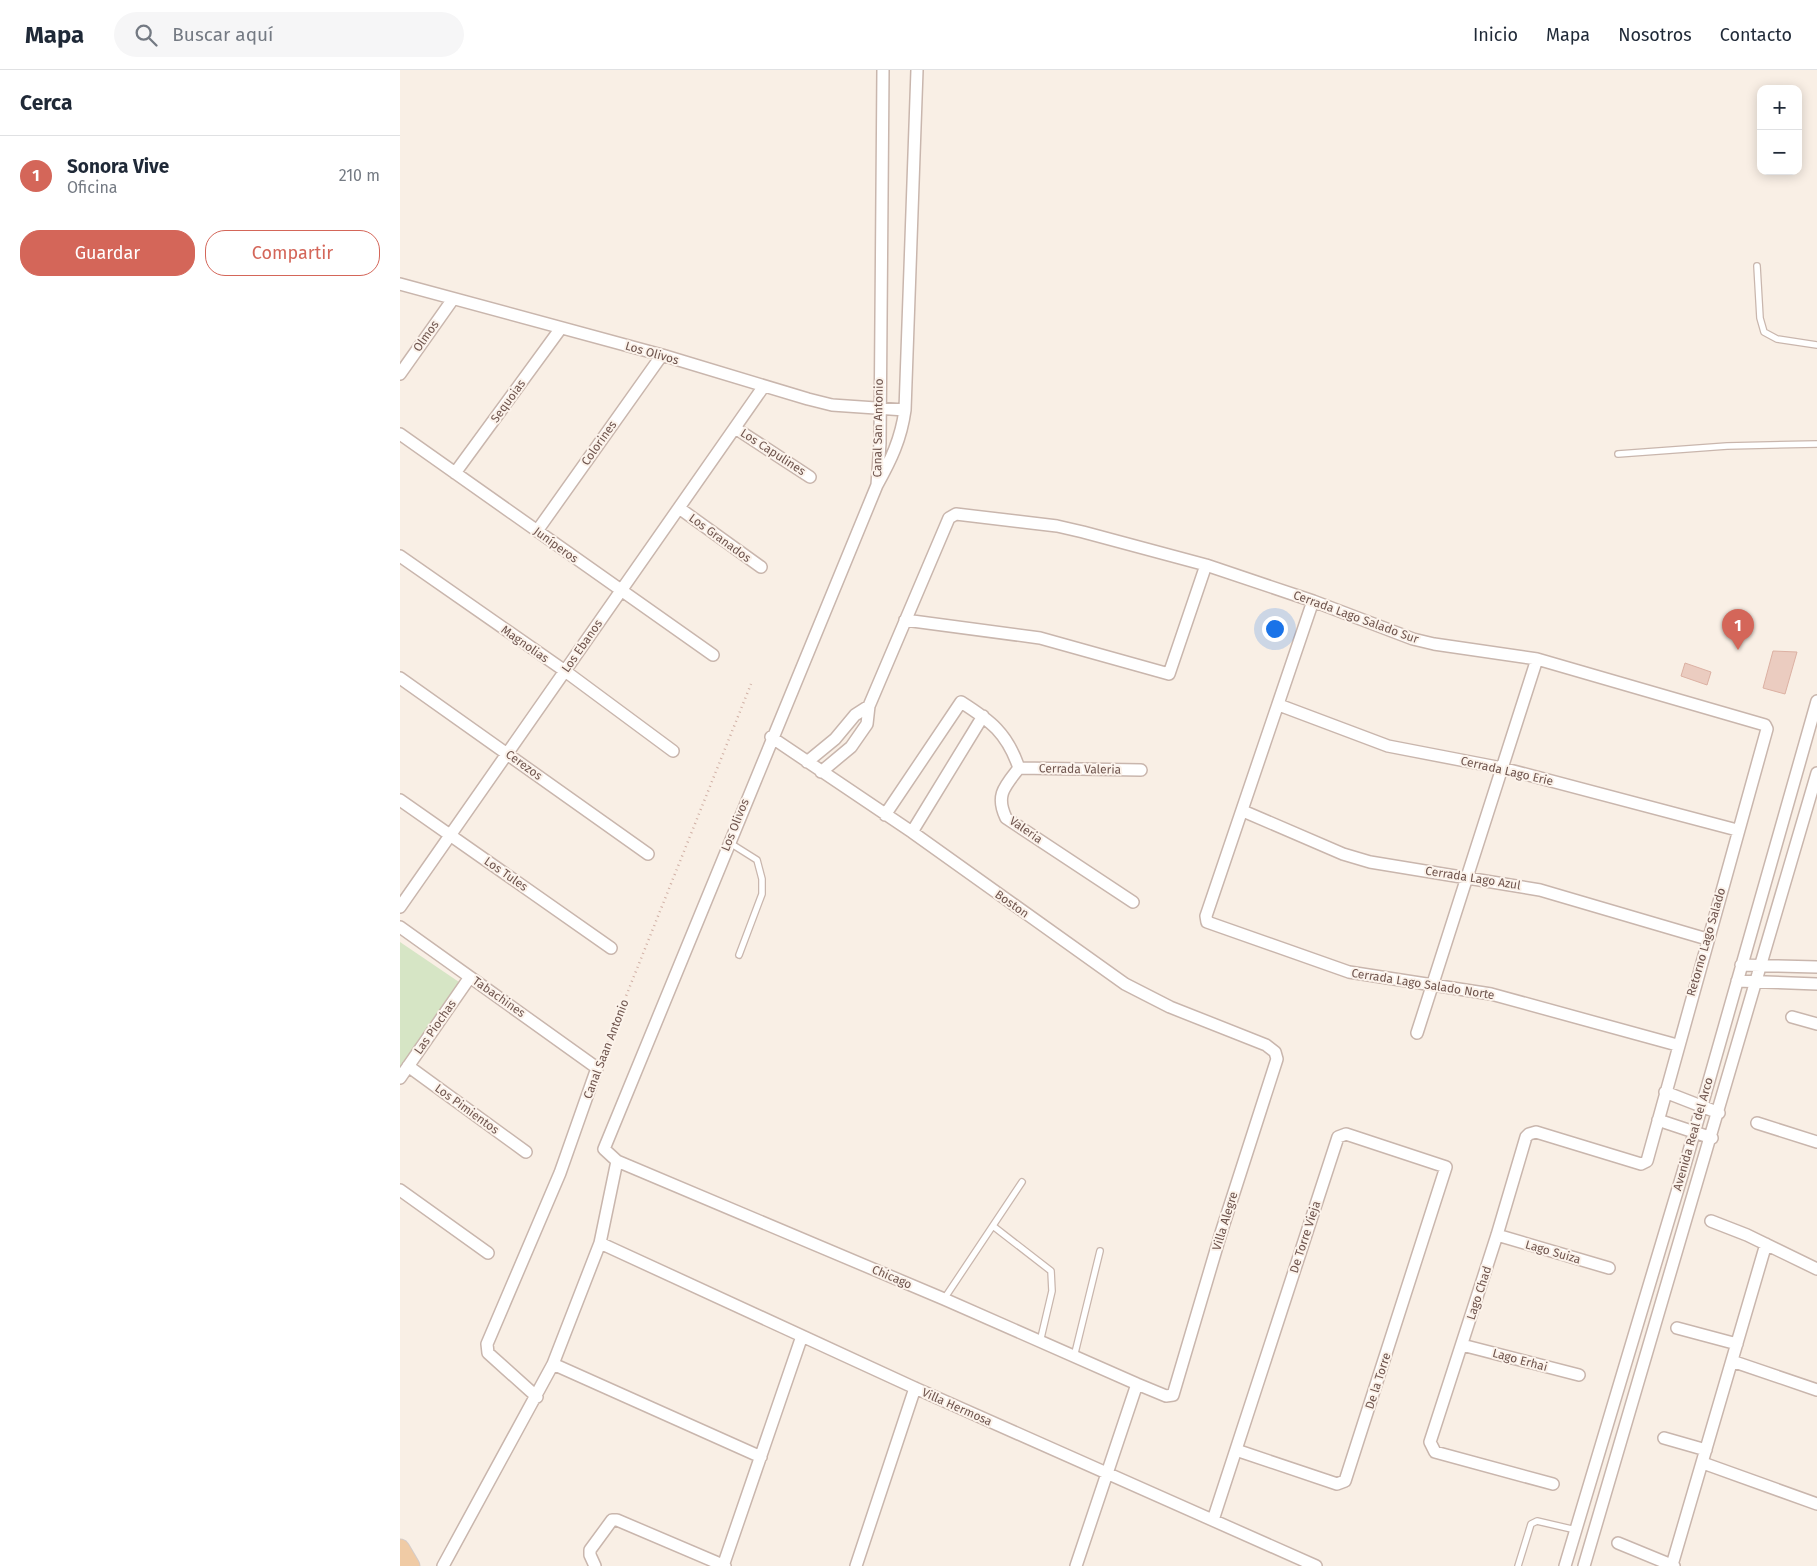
<!DOCTYPE html>
<html lang="es">
<meta charset="utf-8">
<style>
:root{--surface:#fff;--page:#f6f6f7;--text:#1f2937;--muted:#747a83;--line:#e0e1e3;--accent:#d46659}
body{margin:0;font-family:"Fira Sans",sans-serif;background:var(--page);color:var(--text)}
.controls{position:absolute;right:15px;top:15px;display:grid;overflow:hidden;border-radius:10px;box-shadow:0 2px 12px #0003}
.controls button{width:45px;height:45px;display:grid;place-items:center;padding:0;border:0;border-bottom:1px solid var(--line);background:var(--surface);color:var(--text);font:25px sans-serif}
.you{position:absolute;left:874px;top:558px;width:18px;height:18px;margin:-12px;border:4px solid #fff;border-radius:50%;background:#1a73e8;box-shadow:0 0 0 8px #1a73e833}
.badge{display:grid;place-items:center;width:32px;height:32px;border-radius:50%;background:var(--accent);color:#fff;font-size:16px;font-weight:700}
.pin{position:absolute;translate:-50% -41px;filter:drop-shadow(0 1px 2px #0008)}
.pin::after{content:'';position:absolute;top:26px;width:18px;height:15px;background:inherit;clip-path:polygon(0 0,100% 0,50% 100%)}
.list{margin:0;padding:0;list-style:none}
h2{display:flex;justify-content:space-between;align-items:center;height:65px;margin:0;padding:0 20px;font-size:21px}
h2 small{font-size:16px;font-weight:400;color:var(--muted)}
.list li{display:grid;grid-template-columns:32px 1fr auto;gap:15px;align-items:center;box-sizing:border-box;height:80px;padding:0 20px;border-top:1px solid var(--line)}
.list b{display:block;font-size:19px;white-space:nowrap}
.list p{margin:0;font-size:16px;white-space:nowrap;color:var(--muted)}
.list em{font-size:16px;font-style:normal;color:var(--muted)}
.actions{display:flex;gap:10px;padding:15px 20px}
.actions a{flex:1;padding:11px 0;border:1px solid var(--accent);border-radius:20px;text-align:center;font-size:18px;color:var(--accent)}
.actions .main{background:var(--accent);color:#fff}
.icon{flex:none;width:28px;height:28px;fill:none;stroke:currentColor;stroke-width:2;stroke-linecap:round;stroke-linejoin:round}
.map{position:relative;flex:none;width:1417px;height:1496px;overflow:hidden}
header{display:flex;align-items:center;gap:30px;box-sizing:border-box;height:70px;padding:0 25px;background:var(--surface);border-bottom:1px solid var(--line)}
header strong{font-size:24px}
nav{display:flex;gap:28px;margin-inline-start:auto;font-size:18px}
.search{width:350px;height:45px;background:var(--page);display:flex;align-items:center;gap:12px;box-sizing:border-box;padding:0 18px;border-radius:28px;color:var(--muted);font-size:19px}
main{display:flex}
aside{flex:1;background:var(--surface)}
.map>svg:first-child{display:block}
.green{fill:#d6e5c5}
.building{fill:#ebccc0;stroke:#dcb1a3}
.lines{fill:none;stroke-linecap:round;stroke-linejoin:round}
.lane-casing{stroke:#c9b6ad;stroke-width:8}
.street-casing{stroke:#c9b6ad;stroke-width:14}
.primary-casing{stroke:#d4ccca;stroke-width:21}
.path{stroke:#d0afa4;stroke-width:2.5;stroke-dasharray:1 4;stroke-linecap:butt}
.lane{stroke:#fff;stroke-width:5.5}
.street{stroke:#fff;stroke-width:11}
.primary{stroke:#f0cba5;stroke-width:19}
.labels{text-anchor:middle;stroke-width:4;stroke-linejoin:round;paint-order:stroke}
.street-label{font-size:12px;fill:#6f554e;stroke:#fcf3eb}
</style>
<header>
<strong>Mapa</strong>
<div class="search"><svg class="icon" aria-label="search" viewBox="0 0 24 24"><circle cx="10" cy="10" r="6"/><path d="M15 15l6 6"/></svg>Buscar aquí</div>
<nav><a>Inicio</a><a>Mapa</a><a>Nosotros</a><a>Contacto</a></nav>
</header>
<main>
<aside>
<h2>Cerca<small></small></h2>
<ul class="list">
<li><span class="badge">1</span><div><b>Sonora Vive</b><p>Oficina</p></div><em>210 m</em></li>
</ul>
<div class="actions"><a class="main">Guardar</a><a>Compartir</a></div>
</aside>
<div class="map">
<svg width="1417" height="1496" viewBox="0 0 1417 1496">
<rect width="100%" height="100%" fill="#f9efe5"/>
<path class="green" d="M 0,872 L 59,912 L 0,998 Z"/>
<path class="building" d="M 1373,581 L 1397,582 L 1385,624 L 1363,618 Z
M 1285,593 L 1311,602 L 1307,615 L 1281,606 Z"/>
<g class="lines">
<defs>
<path id="lane" d="M 1357,196 L 1360,248 L 1364,262 L 1377,269 L 1417,275
M 1218,384 L 1327,376 L 1417,374
M 330,773 L 357,790 L 362,809 L 362,824 L 339,885
M 593,1156 L 651,1201 L 652,1221 L 640,1272
M 544,1229 L 622,1112
M 674,1287 L 700,1181
M 1118,1496 L 1131,1454 L 1137,1451 L 1176,1460"/>
<path id="street" d="M 483,0 L 480,373 L 477,415 C 491,390 501,369 505,340 L 517,0
M 0,214 L 262,285 L 408,329 L 432,335 L 505,340
M 0,304 L 53,229
M 335,358 L 410,407
M 0,364 L 313,585
M 55,403 L 161,258
M 279,438 L 361,497
M 137,461 L 262,285
M 0,486 L 165,601 L 273,681
M 913,531 L 806,846 L 807,852 L 949,902 L 1091,924 L 1277,975
M 505,550 L 640,568 L 769,604 L 806,495
M 0,608 L 248,784
M 879,635 L 988,676 L 1102,698 L 1337,760
M 371,667 L 512,762 L 725,914 L 770,937 L 866,975 L 875,982 L 877,989 L 821,1163 L 773,1325 L 766,1326 L 737,1314 L 544,1229 L 217,1091 L 204,1079 L 477,415
M 407,692 L 435,669 L 455,645 L 469,636
M 619,698 L 741,700
M 421,702 L 451,677 L 467,654 L 469,636 L 549,448 L 556,444 L 657,456 L 683,462 L 806,495 L 913,531 L 1013,569 L 1034,574 L 1137,589 L 1365,655 L 1367,659 L 1247,1091 L 1241,1094 L 1136,1062 L 1129,1064 L 1126,1067 L 1097,1165 L 1030,1372 L 1035,1382 L 1153,1414
M 0,730 L 211,878
M 843,741 L 943,784 L 970,792 L 1140,820 L 1307,869
M 485,745 L 561,632 C 591,651 607,663 619,698 C 605,716 595,725 606,748 L 733,832
M 512,762 L 583,646
M 0,837 L 364,316
M 0,857 L 197,998 L 160,1103 L 87,1274 L 88,1283 L 137,1327
M 1341,895 L 1417,897
M 1337,911 L 1417,914
M 1392,947 L 1417,954
M 1017,963 L 1137,589
M 8,996 L 126,1082
M 0,1008 L 70,907
M 1265,1022 L 1319,1043
M 1258,1050 L 1312,1068
M 1357,1053 L 1417,1072
M 0,1120 L 88,1183
M 1311,1151 L 1347,1165 L 1417,1199
M 1097,1165 L 1209,1198
M 200,1173 L 515,1318 L 916,1496
M 1277,1258 L 1337,1274
M 1062,1275 L 1179,1305
M 1332,1291 L 1417,1320
M 153,1294 L 361,1387
M 1264,1368 L 1306,1380
M 1303,1393 L 1417,1434
M 813,1450 L 938,1067 L 946,1064 L 1046,1097 L 945,1411 L 937,1414 L 836,1380
M 1218,1473 L 1274,1496
M 1272,1495 L 1366,1174
M 43,1496 L 153,1294 L 200,1173 L 217,1091
M 195,1496 L 190,1485 L 190,1480 L 212,1450 L 217,1450 L 325,1496
M 323,1496 L 402,1266
M 456,1496 L 515,1318
M 676,1496 L 737,1314
M 1165,1496 L 1283,1102 L 1417,631
M 1184,1496 L 1417,703"/>
<path id="primary" d="M 0,1479 L 10,1496"/>
</defs>
<use href="#lane" class="lane-casing"/>
<use href="#street" class="street-casing"/>
<use href="#primary" class="primary-casing"/>
<path class="path" d="M 202,986 L 351,614"/>
<use href="#lane" class="lane"/>
<use href="#street" class="street"/>
<use href="#primary" class="primary"/>
</g>
<g class="labels">
<g class="street-label">
<text transform="translate(26 266) rotate(-55)" y="4">Olmos</text>
<text transform="translate(252 283) rotate(16)" y="4">Los Olivos</text>
<text transform="translate(108 331) rotate(-54)" y="4">Sequoias</text>
<text transform="translate(478 358) rotate(-89)" y="4">Canal San Antonio</text>
<text transform="translate(199 373) rotate(-55)" y="4">Colorines</text>
<text transform="translate(373 382) rotate(33)" y="4">Los Capulines</text>
<text transform="translate(320 468) rotate(36)" y="4">Los Granados</text>
<text transform="translate(156 475) rotate(36)" y="4">Juníperos</text>
<text transform="translate(956 547) rotate(20)" y="4">Cerrada Lago Salado Sur</text>
<text transform="translate(125 574) rotate(35)" y="4">Magnolias</text>
<text transform="translate(182 576) rotate(-55)" y="4">Los Ebanos</text>
<text transform="translate(124 695) rotate(36)" y="4">Cerezos</text>
<text transform="translate(680 699) rotate(1)" y="4">Cerrada Valeria</text>
<text transform="translate(1107 701) rotate(13)" y="4">Cerrada Lago Erie</text>
<text transform="translate(335 755) rotate(-68)" y="4">Los Olivos</text>
<text transform="translate(626 760) rotate(35)" y="4">Valeria</text>
<text transform="translate(106 804) rotate(35)" y="4">Los Tules</text>
<text transform="translate(1073 808) rotate(9)" y="4">Cerrada Lago Azul</text>
<text transform="translate(612 834) rotate(35)" y="4">Boston</text>
<text transform="translate(1306 872) rotate(-74)" y="4">Retorno Lago Salado</text>
<text transform="translate(1023 914) rotate(9)" y="4">Cerrada Lago Salado Norte</text>
<text transform="translate(99 927) rotate(35)" y="4">Tabachines</text>
<text transform="translate(35 957) rotate(-55)" y="4">Las Piochas</text>
<text transform="translate(206 979) rotate(-69)" y="4">Canal Saan Antonio</text>
<text transform="translate(67 1039) rotate(36)" y="4">Los Pimientos</text>
<text transform="translate(1293 1064) rotate(-74)" y="4">Avenida Real del Arco</text>
<text transform="translate(825 1151) rotate(-73)" y="4">Villa Alegre</text>
<text transform="translate(905 1167) rotate(-72)" y="4">De Torre Vieja</text>
<text transform="translate(1153 1182) rotate(16)" y="4">Lago Suiza</text>
<text transform="translate(492 1207) rotate(23)" y="4">Chicago</text>
<text transform="translate(1079 1223) rotate(-72)" y="4">Lago Chad</text>
<text transform="translate(1120 1290) rotate(15)" y="4">Lago Erhai</text>
<text transform="translate(978 1311) rotate(-72)" y="4">De la Torre</text>
<text transform="translate(557 1337) rotate(24)" y="4">Villa Hermosa</text>
</g>
</g>
</svg>
<div class="controls">
<button>+</button>
<button>−</button>
</div>
<div class="you"></div>
<div class="pin badge" style="left:1338px;top:580px">1</div>
</div>
</main>
